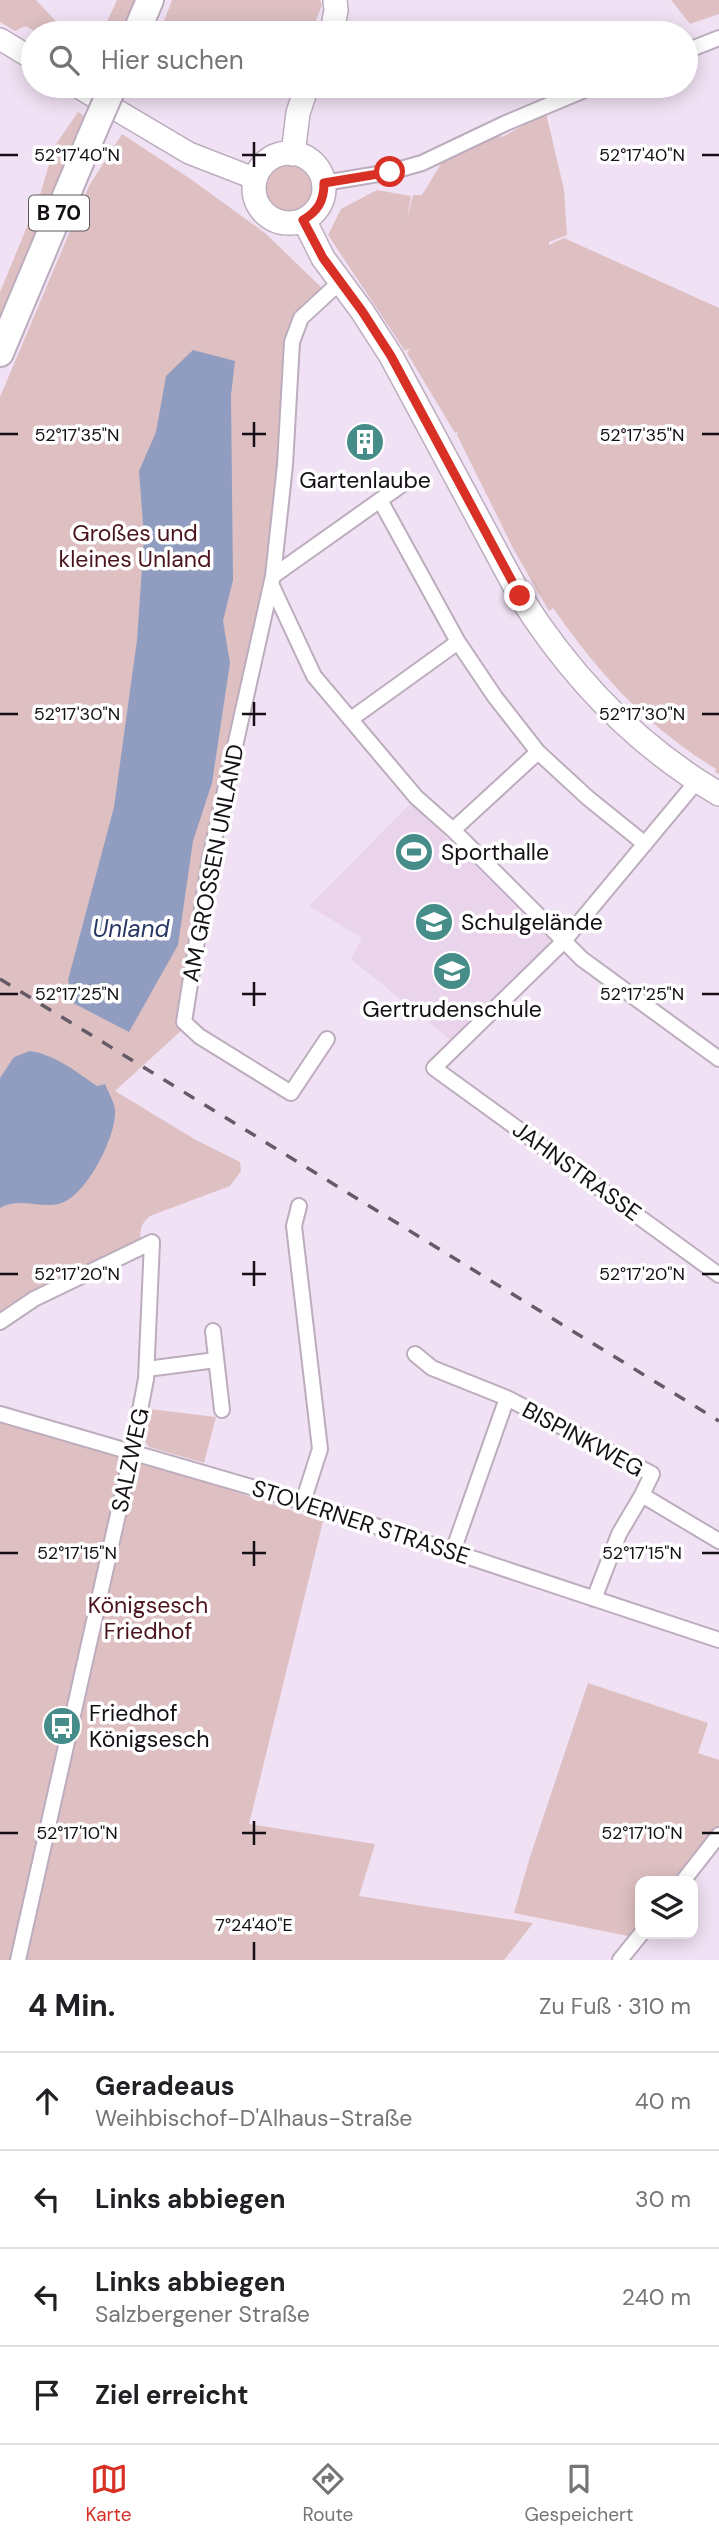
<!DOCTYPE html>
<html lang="de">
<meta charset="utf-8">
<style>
:root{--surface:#fff;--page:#f2f2f2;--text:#202124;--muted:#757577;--line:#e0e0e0;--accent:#d93025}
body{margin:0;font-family:"DM Sans",sans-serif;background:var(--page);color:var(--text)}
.controls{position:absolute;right:21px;bottom:21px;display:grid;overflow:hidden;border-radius:14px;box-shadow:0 4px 18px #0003}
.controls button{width:63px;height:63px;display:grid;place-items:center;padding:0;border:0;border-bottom:2px solid var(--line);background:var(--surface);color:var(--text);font:35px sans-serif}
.stop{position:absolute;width:21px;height:21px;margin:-16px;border:5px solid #d93025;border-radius:50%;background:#fff}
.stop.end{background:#d93025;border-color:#fff;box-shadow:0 2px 7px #0008}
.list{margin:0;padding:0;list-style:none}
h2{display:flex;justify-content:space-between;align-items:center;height:91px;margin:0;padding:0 28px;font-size:30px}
h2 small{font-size:23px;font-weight:400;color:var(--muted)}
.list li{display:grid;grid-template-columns:46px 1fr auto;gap:21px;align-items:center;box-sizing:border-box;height:98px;padding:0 28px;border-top:2px solid var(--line)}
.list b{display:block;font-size:26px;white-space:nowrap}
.list p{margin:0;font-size:23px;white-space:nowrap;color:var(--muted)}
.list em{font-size:23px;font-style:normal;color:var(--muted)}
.icon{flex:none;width:38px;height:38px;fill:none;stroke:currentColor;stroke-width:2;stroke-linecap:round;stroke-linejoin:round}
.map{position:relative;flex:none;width:719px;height:1960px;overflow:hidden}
.search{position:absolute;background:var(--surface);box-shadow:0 4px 18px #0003;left:21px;right:21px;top:21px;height:77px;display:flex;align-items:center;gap:18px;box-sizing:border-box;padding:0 24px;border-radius:38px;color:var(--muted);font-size:26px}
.sheet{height:483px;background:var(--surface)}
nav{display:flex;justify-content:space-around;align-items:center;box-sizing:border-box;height:98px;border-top:2px solid var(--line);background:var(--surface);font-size:19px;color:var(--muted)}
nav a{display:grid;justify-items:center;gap:4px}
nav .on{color:var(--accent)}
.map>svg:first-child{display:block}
.built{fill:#e9d4ec}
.green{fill:#dec0c2}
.water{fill:#909dc0}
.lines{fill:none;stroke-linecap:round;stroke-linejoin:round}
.street-casing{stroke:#bcacbe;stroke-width:18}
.secondary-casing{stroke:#bcacbe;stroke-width:24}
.primary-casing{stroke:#bcacbe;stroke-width:26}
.highway-casing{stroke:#bcacbe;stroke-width:30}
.street{stroke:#fff;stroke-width:14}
.secondary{stroke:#fff;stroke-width:21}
.primary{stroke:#fff;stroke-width:23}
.highway{stroke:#fff;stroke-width:26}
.rail{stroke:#645b66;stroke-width:3.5;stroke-dasharray:12 12;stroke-linecap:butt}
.highway-bridge-casing{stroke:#bcacbe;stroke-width:30;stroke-linecap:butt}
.highway-bridge{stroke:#fff;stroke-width:26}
.route{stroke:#d93025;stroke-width:9}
.ticks{fill:none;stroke:#150f16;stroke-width:2.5}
.labels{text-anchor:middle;stroke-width:7;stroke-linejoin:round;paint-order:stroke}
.shield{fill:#fff;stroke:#5b575c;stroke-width:2}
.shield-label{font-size:21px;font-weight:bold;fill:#150f16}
.poi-label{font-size:23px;fill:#150f16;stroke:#fff;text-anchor:start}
.park-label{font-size:23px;fill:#4b141d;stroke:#fff}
.street-label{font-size:23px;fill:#150f16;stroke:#fff}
.water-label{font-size:24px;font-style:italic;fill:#293765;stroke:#fff}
.ticks-label{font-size:18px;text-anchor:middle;fill:#150f16;stroke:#fff;stroke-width:7;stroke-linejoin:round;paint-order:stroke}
</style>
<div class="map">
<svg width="719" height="1960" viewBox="0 0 719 1960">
<rect width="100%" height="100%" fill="#f1e1f4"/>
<path class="built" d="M 411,803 L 553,943 L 453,1042 L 351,959 L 362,938 L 309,906 Z"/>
<path class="green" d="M 0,0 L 36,0 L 67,33 L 38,33 L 26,26 L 15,31 L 0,22 Z
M 117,0 L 140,0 L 125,33 L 102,33 Z
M 172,0 L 320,0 L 322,5 L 311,33 L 165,33 L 164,21 Z
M 671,0 L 719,0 L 719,14 L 690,24 Z
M 78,112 L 89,119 L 0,339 L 0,292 L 40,195 L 54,147 Z
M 546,113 L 564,190 L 567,235 L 549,242 L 549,245 L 564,238 L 719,308 L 719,774 L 715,772 L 716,769 C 645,725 601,676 553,608 L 549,611 L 514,550 L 457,435 L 458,432 L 455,433 L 407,353 L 410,348 L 405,351 L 328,235 L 341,209 L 377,190 L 411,196 L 407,219 L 413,195 L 422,195 L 458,136 L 479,132 L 502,137 Z
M 122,134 L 192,180 L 265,233 L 323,289 L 290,323 L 285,353 L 275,527 L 270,561 L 241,684 L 204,887 L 180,999 L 179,1016 L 183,1029 L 115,1091 L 196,1140 L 240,1162 L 241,1171 L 230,1186 L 150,1216 C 139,1225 140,1232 141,1246 L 0,1321 L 0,397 L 89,186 Z
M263 189a27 27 0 1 1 54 0a27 27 0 1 1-54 0Z
M 150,1409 L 216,1417 L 204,1463 L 149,1447 C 139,1436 147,1421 150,1409 Z
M 0,1422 L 125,1455 L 323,1521 L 249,1824 L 375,1844 L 359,1896 L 533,1923 L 504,1960 L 0,1960 Z
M 588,1683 L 708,1723 L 698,1753 L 719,1760 L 719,1825 L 676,1881 L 640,1881 L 640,1928 L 633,1937 L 514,1913 L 529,1860 Z"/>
<path class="water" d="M 193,350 L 235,361 L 231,395 L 233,580 L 223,621 L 230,663 L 212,783 L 193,841 L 178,945 L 129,1032 L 73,1003 L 68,980 L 114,807 L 137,640 L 144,538 L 139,471 L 156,432 L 166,376 Z
M 30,1051 C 54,1054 78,1073 97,1086 L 105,1084 C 108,1092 114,1101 115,1110 C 117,1135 88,1192 64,1202 C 43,1211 20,1196 0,1208 L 0,1078 L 14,1057 Z"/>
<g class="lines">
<defs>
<path id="street" d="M 686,51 L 719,38
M 324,183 L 390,172 L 422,163 L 506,123 L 594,86
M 380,500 L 458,642 L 495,697 L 538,752 L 588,798 L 645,844
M 273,576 L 407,481
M 272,586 L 314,676 L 416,797 L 453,830 L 582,959 L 719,1059
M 351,719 L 458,642
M 697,781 L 563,942 L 434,1068 L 719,1275
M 453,830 L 538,752
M 327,1039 L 291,1093 L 199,1036 L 184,1022 L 210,858 L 273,576 L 285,465 L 292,342 L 301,318 L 340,282
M 299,1206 L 294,1226 L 320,1449 L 303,1502
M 0,1322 L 34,1299 L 152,1242 L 146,1379 L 132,1452 L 18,1960
M 213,1331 L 222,1410
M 415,1354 L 432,1368 L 507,1398 L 652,1474 L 642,1495 L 719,1541
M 147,1369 L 216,1360
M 0,1414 L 303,1502 L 719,1640
M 453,1551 L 507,1398
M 594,1599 L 619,1534 L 642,1495
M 683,1881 L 719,1835
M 620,1960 L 641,1934"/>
<path id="secondary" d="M 0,39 L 33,59
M 76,86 L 189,153 L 256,179"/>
<path id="primary" d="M 332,33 L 336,10 L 335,0
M254 188a35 35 0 1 1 70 0a35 35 0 1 1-70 0Z
M 293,154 L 298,113 L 307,86
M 304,220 L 323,258 L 362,311 L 391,356 L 520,596 C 571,677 637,746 719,794"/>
<path id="highway" d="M 136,33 L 150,0
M 0,353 L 90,139"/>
</defs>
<use href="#street" class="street-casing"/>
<use href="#secondary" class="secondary-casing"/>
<use href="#primary" class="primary-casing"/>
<use href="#highway" class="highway-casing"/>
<use href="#street" class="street"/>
<use href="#secondary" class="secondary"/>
<use href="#primary" class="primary"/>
<use href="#highway" class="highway"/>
<path class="rail" d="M 0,979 L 719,1421"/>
<defs>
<path id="highway-bridge" d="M 90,139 L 113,86"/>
</defs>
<use href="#highway-bridge" class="highway-bridge-casing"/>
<use href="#highway-bridge" class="highway-bridge"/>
</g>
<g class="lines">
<path class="route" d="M 390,172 L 324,183 C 324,201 318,211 303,220 L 323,258 L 362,311 L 391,356 L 520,596"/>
</g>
<path class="ticks" d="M 254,142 L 254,167M 0,155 L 18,155M 242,155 L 266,155M 702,155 L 719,155M 254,422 L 254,447M 0,434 L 18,434M 242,434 L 266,434M 702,434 L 719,434M 254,702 L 254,726M 0,714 L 18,714M 242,714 L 266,714M 702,714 L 719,714M 254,982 L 254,1006M 0,994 L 18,994M 242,994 L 266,994M 702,994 L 719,994M 254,1261 L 254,1286M 0,1274 L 18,1274M 242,1274 L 266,1274M 702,1274 L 719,1274M 254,1541 L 254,1566M 0,1553 L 18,1553M 242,1553 L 266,1553M 702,1553 L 719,1553M 254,1821 L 254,1845M 0,1833 L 18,1833M 242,1833 L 266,1833M 702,1833 L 719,1833M 254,1942 L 254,1960"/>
<defs>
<symbol id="building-disc" viewBox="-11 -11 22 22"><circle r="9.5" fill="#468d89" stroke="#fff"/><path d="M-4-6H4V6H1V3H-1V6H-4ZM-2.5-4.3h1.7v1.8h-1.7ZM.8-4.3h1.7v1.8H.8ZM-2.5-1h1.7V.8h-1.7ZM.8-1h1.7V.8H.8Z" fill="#fff"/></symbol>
<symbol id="stadium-disc" viewBox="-11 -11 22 22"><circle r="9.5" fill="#468d89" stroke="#fff"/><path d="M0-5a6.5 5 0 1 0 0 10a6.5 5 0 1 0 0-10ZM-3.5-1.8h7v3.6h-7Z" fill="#fff"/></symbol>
<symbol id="school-disc" viewBox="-11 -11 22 22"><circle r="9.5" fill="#468d89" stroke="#fff"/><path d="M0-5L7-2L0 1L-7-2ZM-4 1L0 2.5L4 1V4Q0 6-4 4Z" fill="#fff"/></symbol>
<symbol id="bus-disc" viewBox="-11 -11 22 22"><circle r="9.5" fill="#468d89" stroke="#fff"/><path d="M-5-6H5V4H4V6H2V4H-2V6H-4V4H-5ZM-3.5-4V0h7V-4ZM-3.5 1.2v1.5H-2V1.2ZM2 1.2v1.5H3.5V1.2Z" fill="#fff"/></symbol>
</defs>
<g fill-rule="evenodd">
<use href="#building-disc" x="343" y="420" width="44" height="44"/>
<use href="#stadium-disc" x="392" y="830" width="44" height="44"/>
<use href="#school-disc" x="412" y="900" width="44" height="44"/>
<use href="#school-disc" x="430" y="949" width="44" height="44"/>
<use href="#bus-disc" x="40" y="1704" width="44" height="44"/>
</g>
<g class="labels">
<rect class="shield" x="29" y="195.5" width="60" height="35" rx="5"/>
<g class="shield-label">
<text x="59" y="220">B 70</text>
</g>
<g class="poi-label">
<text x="365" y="488" text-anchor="middle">Gartenlaube</text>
<text x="441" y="860">Sporthalle</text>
<text x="461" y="930">Schulgelände</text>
<text x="452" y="1017" text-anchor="middle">Gertrudenschule</text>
<text x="89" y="1721">Friedhof<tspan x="89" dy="26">Königsesch</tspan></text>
</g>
<g class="park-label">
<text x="135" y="541">Großes und<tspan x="135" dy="26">kleines Unland</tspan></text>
<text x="148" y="1613">Königsesch<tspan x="148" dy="26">Friedhof</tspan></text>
</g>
<g class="street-label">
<text transform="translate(213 863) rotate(-79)" y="8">AM GROSSEN UNLAND</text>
<text transform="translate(577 1171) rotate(36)" y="8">JAHNSTRASSE</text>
<text transform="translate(583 1439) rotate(28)" y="8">BISPINKWEG</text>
<text transform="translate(130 1460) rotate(-78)" y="8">SALZWEG</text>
<text transform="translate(361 1522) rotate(18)" y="8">STOVERNER STRASSE</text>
</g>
<g class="water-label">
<text x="131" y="937">Unland</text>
</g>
</g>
<g class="ticks-label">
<text x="77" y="161">52°17'40"N</text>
<text x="642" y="161">52°17'40"N</text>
<text x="77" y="441">52°17'35"N</text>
<text x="642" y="441">52°17'35"N</text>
<text x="77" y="720">52°17'30"N</text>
<text x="642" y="720">52°17'30"N</text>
<text x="77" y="1000">52°17'25"N</text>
<text x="642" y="1000">52°17'25"N</text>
<text x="77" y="1280">52°17'20"N</text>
<text x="642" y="1280">52°17'20"N</text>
<text x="77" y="1559">52°17'15"N</text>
<text x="642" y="1559">52°17'15"N</text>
<text x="77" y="1839">52°17'10"N</text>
<text x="642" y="1839">52°17'10"N</text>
<text x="254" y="1931">7°24'40"E</text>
</g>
</svg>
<div class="controls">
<button><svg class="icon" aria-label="layers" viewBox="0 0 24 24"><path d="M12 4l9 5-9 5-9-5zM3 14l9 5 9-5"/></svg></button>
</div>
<div class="stop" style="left:390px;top:172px"></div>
<div class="stop end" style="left:520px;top:596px"></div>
<div class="search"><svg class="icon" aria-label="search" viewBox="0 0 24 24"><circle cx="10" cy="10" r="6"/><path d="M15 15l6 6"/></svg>Hier suchen</div>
</div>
<section class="sheet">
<h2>4 Min.<small>Zu Fuß · 310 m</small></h2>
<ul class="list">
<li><svg class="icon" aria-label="ahead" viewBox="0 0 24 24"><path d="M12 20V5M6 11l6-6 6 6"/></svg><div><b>Geradeaus</b><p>Weihbischof-D'Alhaus-Straße</p></div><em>40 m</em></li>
<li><svg class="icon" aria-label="left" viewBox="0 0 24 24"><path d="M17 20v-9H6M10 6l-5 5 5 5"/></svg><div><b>Links abbiegen</b></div><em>30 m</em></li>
<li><svg class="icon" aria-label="left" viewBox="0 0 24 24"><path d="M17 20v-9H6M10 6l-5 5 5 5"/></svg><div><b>Links abbiegen</b><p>Salzbergener Straße</p></div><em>240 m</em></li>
<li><svg class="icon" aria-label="arrive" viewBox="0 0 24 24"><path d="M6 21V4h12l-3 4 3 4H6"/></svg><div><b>Ziel erreicht</b></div></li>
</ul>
</section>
<nav>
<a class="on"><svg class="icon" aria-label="map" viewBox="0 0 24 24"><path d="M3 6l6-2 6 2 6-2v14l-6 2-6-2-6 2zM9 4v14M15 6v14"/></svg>Karte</a>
<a><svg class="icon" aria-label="directions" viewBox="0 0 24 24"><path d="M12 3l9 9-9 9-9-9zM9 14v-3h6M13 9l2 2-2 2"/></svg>Route</a>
<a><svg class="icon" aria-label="saved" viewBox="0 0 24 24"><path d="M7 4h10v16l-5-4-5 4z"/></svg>Gespeichert</a>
</nav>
